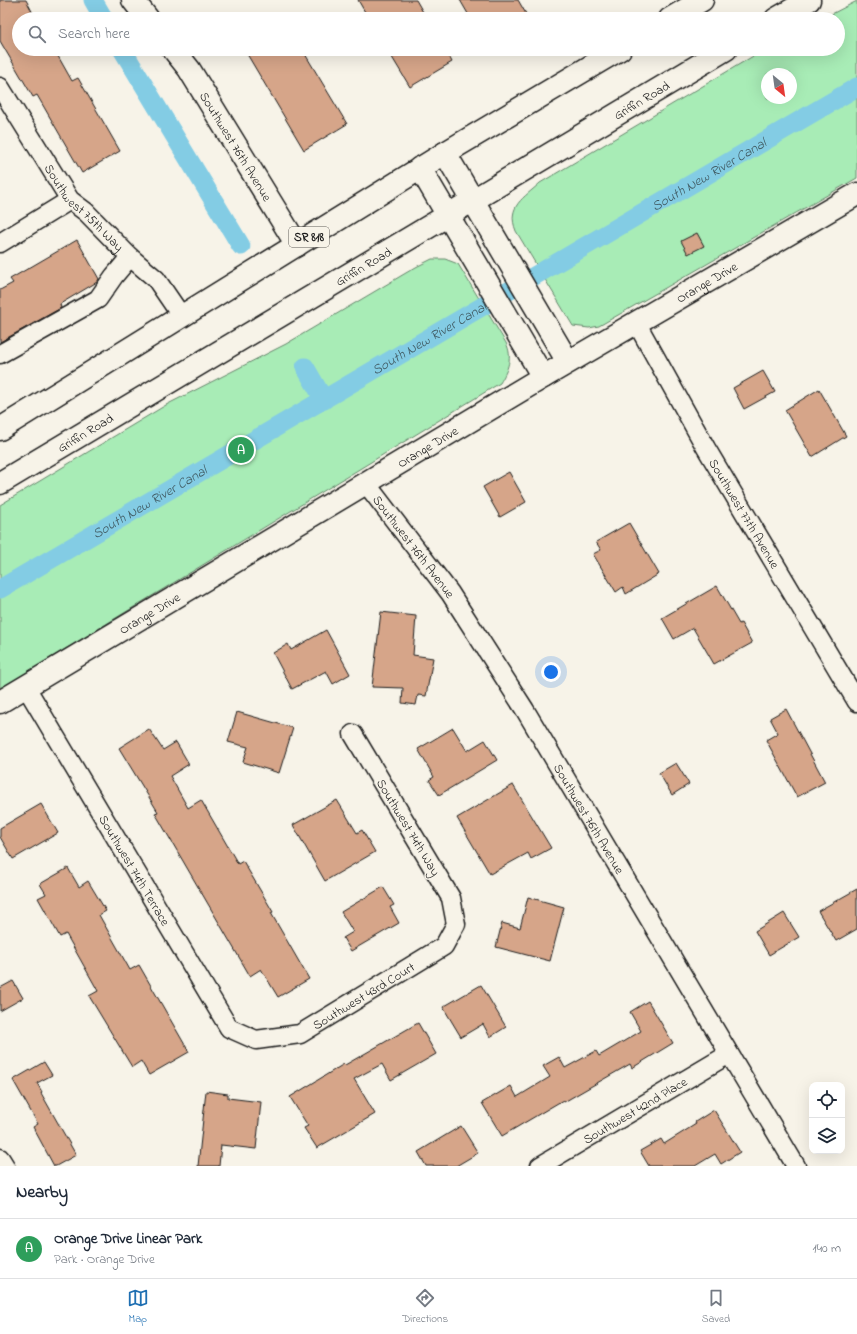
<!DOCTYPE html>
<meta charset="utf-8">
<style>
:root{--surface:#fff;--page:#f6f6f7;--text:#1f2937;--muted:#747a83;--line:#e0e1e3;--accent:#1f6fb2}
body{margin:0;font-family:"Indie Flower",sans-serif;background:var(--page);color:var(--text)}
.controls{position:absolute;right:12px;bottom:12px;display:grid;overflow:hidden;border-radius:8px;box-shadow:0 4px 16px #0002}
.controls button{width:36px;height:36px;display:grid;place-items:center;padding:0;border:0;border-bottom:1px solid var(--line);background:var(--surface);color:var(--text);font:20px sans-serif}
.compass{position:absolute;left:761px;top:68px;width:36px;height:36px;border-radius:50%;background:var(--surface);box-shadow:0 4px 16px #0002;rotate:151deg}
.you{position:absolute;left:551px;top:672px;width:14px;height:14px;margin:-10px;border:3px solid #fff;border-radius:50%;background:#1a73e8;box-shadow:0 0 0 6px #1a73e833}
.badge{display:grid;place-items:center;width:26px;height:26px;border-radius:50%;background:var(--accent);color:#fff;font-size:13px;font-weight:700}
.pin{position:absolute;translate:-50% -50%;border:2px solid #fff;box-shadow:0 1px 4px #0006}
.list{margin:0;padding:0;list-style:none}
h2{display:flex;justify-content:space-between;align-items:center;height:52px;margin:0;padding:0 16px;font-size:17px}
h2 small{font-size:13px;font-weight:400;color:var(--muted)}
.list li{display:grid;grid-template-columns:26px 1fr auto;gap:12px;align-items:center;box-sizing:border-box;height:60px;padding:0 16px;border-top:1px solid var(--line)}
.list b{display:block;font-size:15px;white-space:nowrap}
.list p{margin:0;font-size:13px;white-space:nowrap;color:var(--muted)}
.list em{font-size:13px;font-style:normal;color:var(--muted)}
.icon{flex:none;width:22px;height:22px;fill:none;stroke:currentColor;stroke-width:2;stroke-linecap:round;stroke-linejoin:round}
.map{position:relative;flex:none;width:857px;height:1166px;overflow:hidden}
.search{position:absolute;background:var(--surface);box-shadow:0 4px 16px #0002;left:12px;right:12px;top:12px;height:44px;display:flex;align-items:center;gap:10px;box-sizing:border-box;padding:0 14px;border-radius:22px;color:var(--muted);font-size:15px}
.sheet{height:112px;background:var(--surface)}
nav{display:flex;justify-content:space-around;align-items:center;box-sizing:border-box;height:56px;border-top:1px solid var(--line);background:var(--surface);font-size:11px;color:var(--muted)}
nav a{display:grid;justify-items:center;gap:2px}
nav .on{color:var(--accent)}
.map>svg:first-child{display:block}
.green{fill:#a8ecb6;stroke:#628469;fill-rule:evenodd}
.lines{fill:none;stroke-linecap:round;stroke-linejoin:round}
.canal{stroke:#83cce4;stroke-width:19}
.building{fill:#d6a589;stroke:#1c1c1c}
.minor-casing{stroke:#1c1c1c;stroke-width:21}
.tertiary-casing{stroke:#1c1c1c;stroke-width:25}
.primary-casing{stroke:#1c1c1c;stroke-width:25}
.minor{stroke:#f7f3e8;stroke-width:18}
.tertiary{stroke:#f7f3e8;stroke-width:22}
.primary{stroke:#f7f3e8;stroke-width:22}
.labels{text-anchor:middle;stroke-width:3;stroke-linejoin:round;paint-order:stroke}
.shield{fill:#f7f3e8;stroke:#5e5c59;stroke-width:1}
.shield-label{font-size:12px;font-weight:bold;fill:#1c1c1c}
.street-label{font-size:13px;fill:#1c1c1c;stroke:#f7f3e8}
.water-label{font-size:14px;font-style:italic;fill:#405a62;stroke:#f7f3e8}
</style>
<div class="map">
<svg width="857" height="1166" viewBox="0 0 857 1166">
<rect width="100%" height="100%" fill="#f7f3e8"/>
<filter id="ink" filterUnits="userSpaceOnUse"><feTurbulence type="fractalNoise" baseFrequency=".025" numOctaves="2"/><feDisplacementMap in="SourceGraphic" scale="8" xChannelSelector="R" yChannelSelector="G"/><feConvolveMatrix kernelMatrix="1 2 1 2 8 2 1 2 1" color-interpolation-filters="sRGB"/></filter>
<g filter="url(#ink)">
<path class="green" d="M 857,1 L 857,178 L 599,326 L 589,328 L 573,326 L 516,231 C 506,206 524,198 540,183 L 765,49 L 838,49 L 838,19 L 822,19 ZM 767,74 L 791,74 L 791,98 L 767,98 Z
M 432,259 L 445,259 L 458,264 L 506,343 C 513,357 508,370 500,383 L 0,689 L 0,505 L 166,405 L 286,344 L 416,267 Z"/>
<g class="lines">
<g class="canal">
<path d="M 93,0 L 104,19"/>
<path d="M 122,49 L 241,246"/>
<path d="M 305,367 L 324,400"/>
<path id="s1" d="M 0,589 L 857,87"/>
</g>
</g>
<path class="building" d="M 0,0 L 26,0 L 36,19 L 19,19 L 19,49 L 54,49 L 72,81 L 78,78 L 120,151 L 82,173 L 37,95 L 33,97 L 0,41 Z
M 358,0 L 416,0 L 427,19 L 369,19 Z
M 460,0 L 518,0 L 529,19 L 471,19 Z
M 244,49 L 302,49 L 347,124 L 304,150 Z
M 387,49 L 445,49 L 452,62 L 410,87 Z
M 697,233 L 704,246 L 688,254 L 681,241 Z
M 77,240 L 99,279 L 97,282 L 60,304 L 61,308 L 0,342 L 0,290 L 13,283 L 10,279 Z
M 763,371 L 775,392 L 744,409 L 733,388 Z
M 819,389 L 846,436 L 812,457 L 785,410 Z
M 509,472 L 526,502 L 500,517 L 483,487 Z
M 629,523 L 659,574 L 626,594 L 623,587 L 616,592 L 593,554 L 601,550 L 596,542 Z
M 717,586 L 739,624 L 741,623 L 752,643 L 714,664 L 693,628 L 674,639 L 662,618 Z
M 381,612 L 416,616 L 413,655 L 433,658 L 426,696 L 418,695 L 416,705 L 402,703 L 403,688 L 372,687 Z
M 326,630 L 350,674 L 333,684 L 326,671 L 292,689 L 273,653 L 288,644 L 291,650 Z
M 786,709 L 825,782 L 797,797 L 766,740 L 778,733 L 770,718 Z
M 237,712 L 293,728 L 279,773 L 243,762 L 248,747 L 228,742 Z
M 453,728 L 467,751 L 485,740 L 497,760 L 439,795 L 429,780 L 434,777 L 418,749 Z
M 149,729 L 163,750 L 176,742 L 189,764 L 170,776 L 188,808 L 201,800 L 238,864 L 243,861 L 273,912 L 271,913 L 309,979 L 278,997 L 261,969 L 250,976 L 155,813 L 158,812 L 119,748 Z
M 676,763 L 689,784 L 672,795 L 659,773 Z
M 513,785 L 551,848 L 531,859 L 528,853 L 490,874 L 457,818 Z
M 337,800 L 357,833 L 362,830 L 375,852 L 325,881 L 293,825 Z
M 41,804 L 58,833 L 13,859 L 0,837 L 0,828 Z
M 68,868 L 79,887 L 88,881 L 106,911 L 99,915 L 130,970 L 139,965 L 189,1052 L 149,1075 L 141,1061 L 132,1067 L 89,996 L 98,991 L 66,934 L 60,937 L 38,898 L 46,894 L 40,884 Z
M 383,887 L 394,905 L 390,907 L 399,923 L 351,951 L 343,938 L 353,932 L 341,912 Z
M 857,889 L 857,929 L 836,941 L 818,911 Z
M 528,897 L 564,907 L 550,961 L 496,947 L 502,923 L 520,928 Z
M 784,913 L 799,937 L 769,955 L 755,931 Z
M 13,981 L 23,998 L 0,1011 L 0,988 Z
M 481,985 L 506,1027 L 490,1037 L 483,1024 L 461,1037 L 443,1007 Z
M 648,1001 L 673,1043 L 632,1068 L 630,1064 L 564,1102 L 563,1100 L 502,1136 L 482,1103 L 511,1086 L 517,1097 L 550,1077 L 543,1066 L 559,1057 L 565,1068 L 596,1051 L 599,1056 L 641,1031 L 630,1012 Z
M 418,1023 L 436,1054 L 391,1080 L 382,1064 L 354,1079 L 375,1114 L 317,1148 L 304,1128 L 308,1126 L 290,1097 L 344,1064 L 345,1065 Z
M 44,1062 L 52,1075 L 37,1083 L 42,1092 L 41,1093 L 76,1155 L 56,1166 L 54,1166 L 33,1127 L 38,1124 L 13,1080 Z
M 206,1091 L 228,1094 L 228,1098 L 261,1102 L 256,1149 L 221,1145 L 219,1166 L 198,1166 Z
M 714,1110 L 740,1152 L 721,1164 L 715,1154 L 695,1166 L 649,1166 L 640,1151 L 661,1139 L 664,1144 L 696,1124 L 695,1122 Z
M 461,1126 L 478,1153 L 456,1166 L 426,1166 L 418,1152 Z"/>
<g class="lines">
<defs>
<g id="minor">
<path id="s2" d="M 0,87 L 70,200 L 86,212 L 130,257 L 156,279 L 182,317"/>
<path d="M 0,243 L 70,200"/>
<path id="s3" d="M 636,322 L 706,448 L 857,702"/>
<path d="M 0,354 L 98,299 L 114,276 L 130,257"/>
<path id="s4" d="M 365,482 L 450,593 L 525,710 L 796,1166"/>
<path id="s5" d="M 26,687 L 229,1028 L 256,1040 L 300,1034 L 444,946 L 456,924 L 451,898 L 353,734"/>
<path d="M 0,1158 L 5,1166"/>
<path id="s6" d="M 540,1166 L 729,1054"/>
</g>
<g id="tertiary">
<path d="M 133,0 L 148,19"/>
<path id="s7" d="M 173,49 L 189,69 L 297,245"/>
<path d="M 445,153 L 568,362"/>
<path d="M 420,168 L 543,377"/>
<path id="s8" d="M 0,702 L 543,377 L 857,194"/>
</g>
<g id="primary">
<path d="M 670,19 L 702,0"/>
<path d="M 776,19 L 809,0"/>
<path d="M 0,429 L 445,153 L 620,49"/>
<path id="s9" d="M 0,483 L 726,49"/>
</g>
</defs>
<use href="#minor" class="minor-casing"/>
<use href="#tertiary" class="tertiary-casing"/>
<use href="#primary" class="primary-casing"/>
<use href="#minor" class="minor"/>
<use href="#tertiary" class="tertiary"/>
<use href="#primary" class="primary"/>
</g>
</g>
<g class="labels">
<rect class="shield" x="289" y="227" width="40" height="20" rx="3"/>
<g class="shield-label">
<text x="309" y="241">SR 818</text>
</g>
<g class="street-label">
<text dy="5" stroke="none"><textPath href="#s9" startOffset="747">Griffin Road</textPath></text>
<text dy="5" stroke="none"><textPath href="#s7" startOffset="116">Southwest 76th Avenue</textPath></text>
<text dy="5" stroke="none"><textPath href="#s2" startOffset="148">Southwest 75th Way</textPath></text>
<text dy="5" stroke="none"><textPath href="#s9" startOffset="423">Griffin Road</textPath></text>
<text dy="5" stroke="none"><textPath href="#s8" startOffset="822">Orange Drive</textPath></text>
<text dy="5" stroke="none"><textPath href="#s9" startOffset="99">Griffin Road</textPath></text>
<text dy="5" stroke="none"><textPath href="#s8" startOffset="498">Orange Drive</textPath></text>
<text dy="5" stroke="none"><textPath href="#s3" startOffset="220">Southwest 77th Avenue</textPath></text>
<text dy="5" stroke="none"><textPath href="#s4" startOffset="81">Southwest 76th Avenue</textPath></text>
<text dy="5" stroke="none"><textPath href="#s8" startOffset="174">Orange Drive</textPath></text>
<text dy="5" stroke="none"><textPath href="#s4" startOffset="405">Southwest 76th Avenue</textPath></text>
<text transform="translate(409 827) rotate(59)" y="5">Southwest 74th Way</text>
<text dy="5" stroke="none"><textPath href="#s5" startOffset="213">Southwest 74th Terrace</textPath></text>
<text dy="5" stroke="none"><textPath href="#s5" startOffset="545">Southwest 43rd Court</textPath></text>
<text dy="5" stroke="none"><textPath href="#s6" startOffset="110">Southwest 42nd Place</textPath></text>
</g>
<g class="water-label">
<text dy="5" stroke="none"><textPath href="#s1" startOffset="821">South New River Canal</textPath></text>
<text dy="5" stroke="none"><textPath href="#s1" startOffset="497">South New River Canal</textPath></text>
<text dy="5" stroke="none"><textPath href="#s1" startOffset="173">South New River Canal</textPath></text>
</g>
</g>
</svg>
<div class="controls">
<button><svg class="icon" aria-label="locate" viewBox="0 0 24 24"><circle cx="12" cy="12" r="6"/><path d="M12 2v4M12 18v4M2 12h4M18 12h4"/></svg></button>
<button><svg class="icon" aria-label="layers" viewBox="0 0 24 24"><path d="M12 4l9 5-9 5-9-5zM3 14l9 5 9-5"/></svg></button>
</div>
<svg class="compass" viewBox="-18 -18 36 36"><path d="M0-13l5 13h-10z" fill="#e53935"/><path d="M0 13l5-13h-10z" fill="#747a83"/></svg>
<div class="you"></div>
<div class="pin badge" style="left:241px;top:450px;background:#2e9e5b">A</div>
<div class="search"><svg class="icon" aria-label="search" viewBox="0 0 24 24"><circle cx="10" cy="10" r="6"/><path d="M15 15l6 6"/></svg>Search here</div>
</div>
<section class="sheet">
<h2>Nearby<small></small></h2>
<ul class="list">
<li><span class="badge" style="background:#2e9e5b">A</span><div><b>Orange Drive Linear Park</b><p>Park · Orange Drive</p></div><em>140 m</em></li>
</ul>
</section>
<nav>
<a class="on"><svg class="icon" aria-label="map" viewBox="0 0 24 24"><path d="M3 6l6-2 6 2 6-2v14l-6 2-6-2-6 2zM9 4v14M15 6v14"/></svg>Map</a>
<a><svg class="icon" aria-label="directions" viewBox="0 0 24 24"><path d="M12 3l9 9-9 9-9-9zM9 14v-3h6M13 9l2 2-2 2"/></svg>Directions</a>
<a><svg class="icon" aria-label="saved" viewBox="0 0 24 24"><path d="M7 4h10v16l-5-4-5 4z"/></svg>Saved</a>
</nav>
